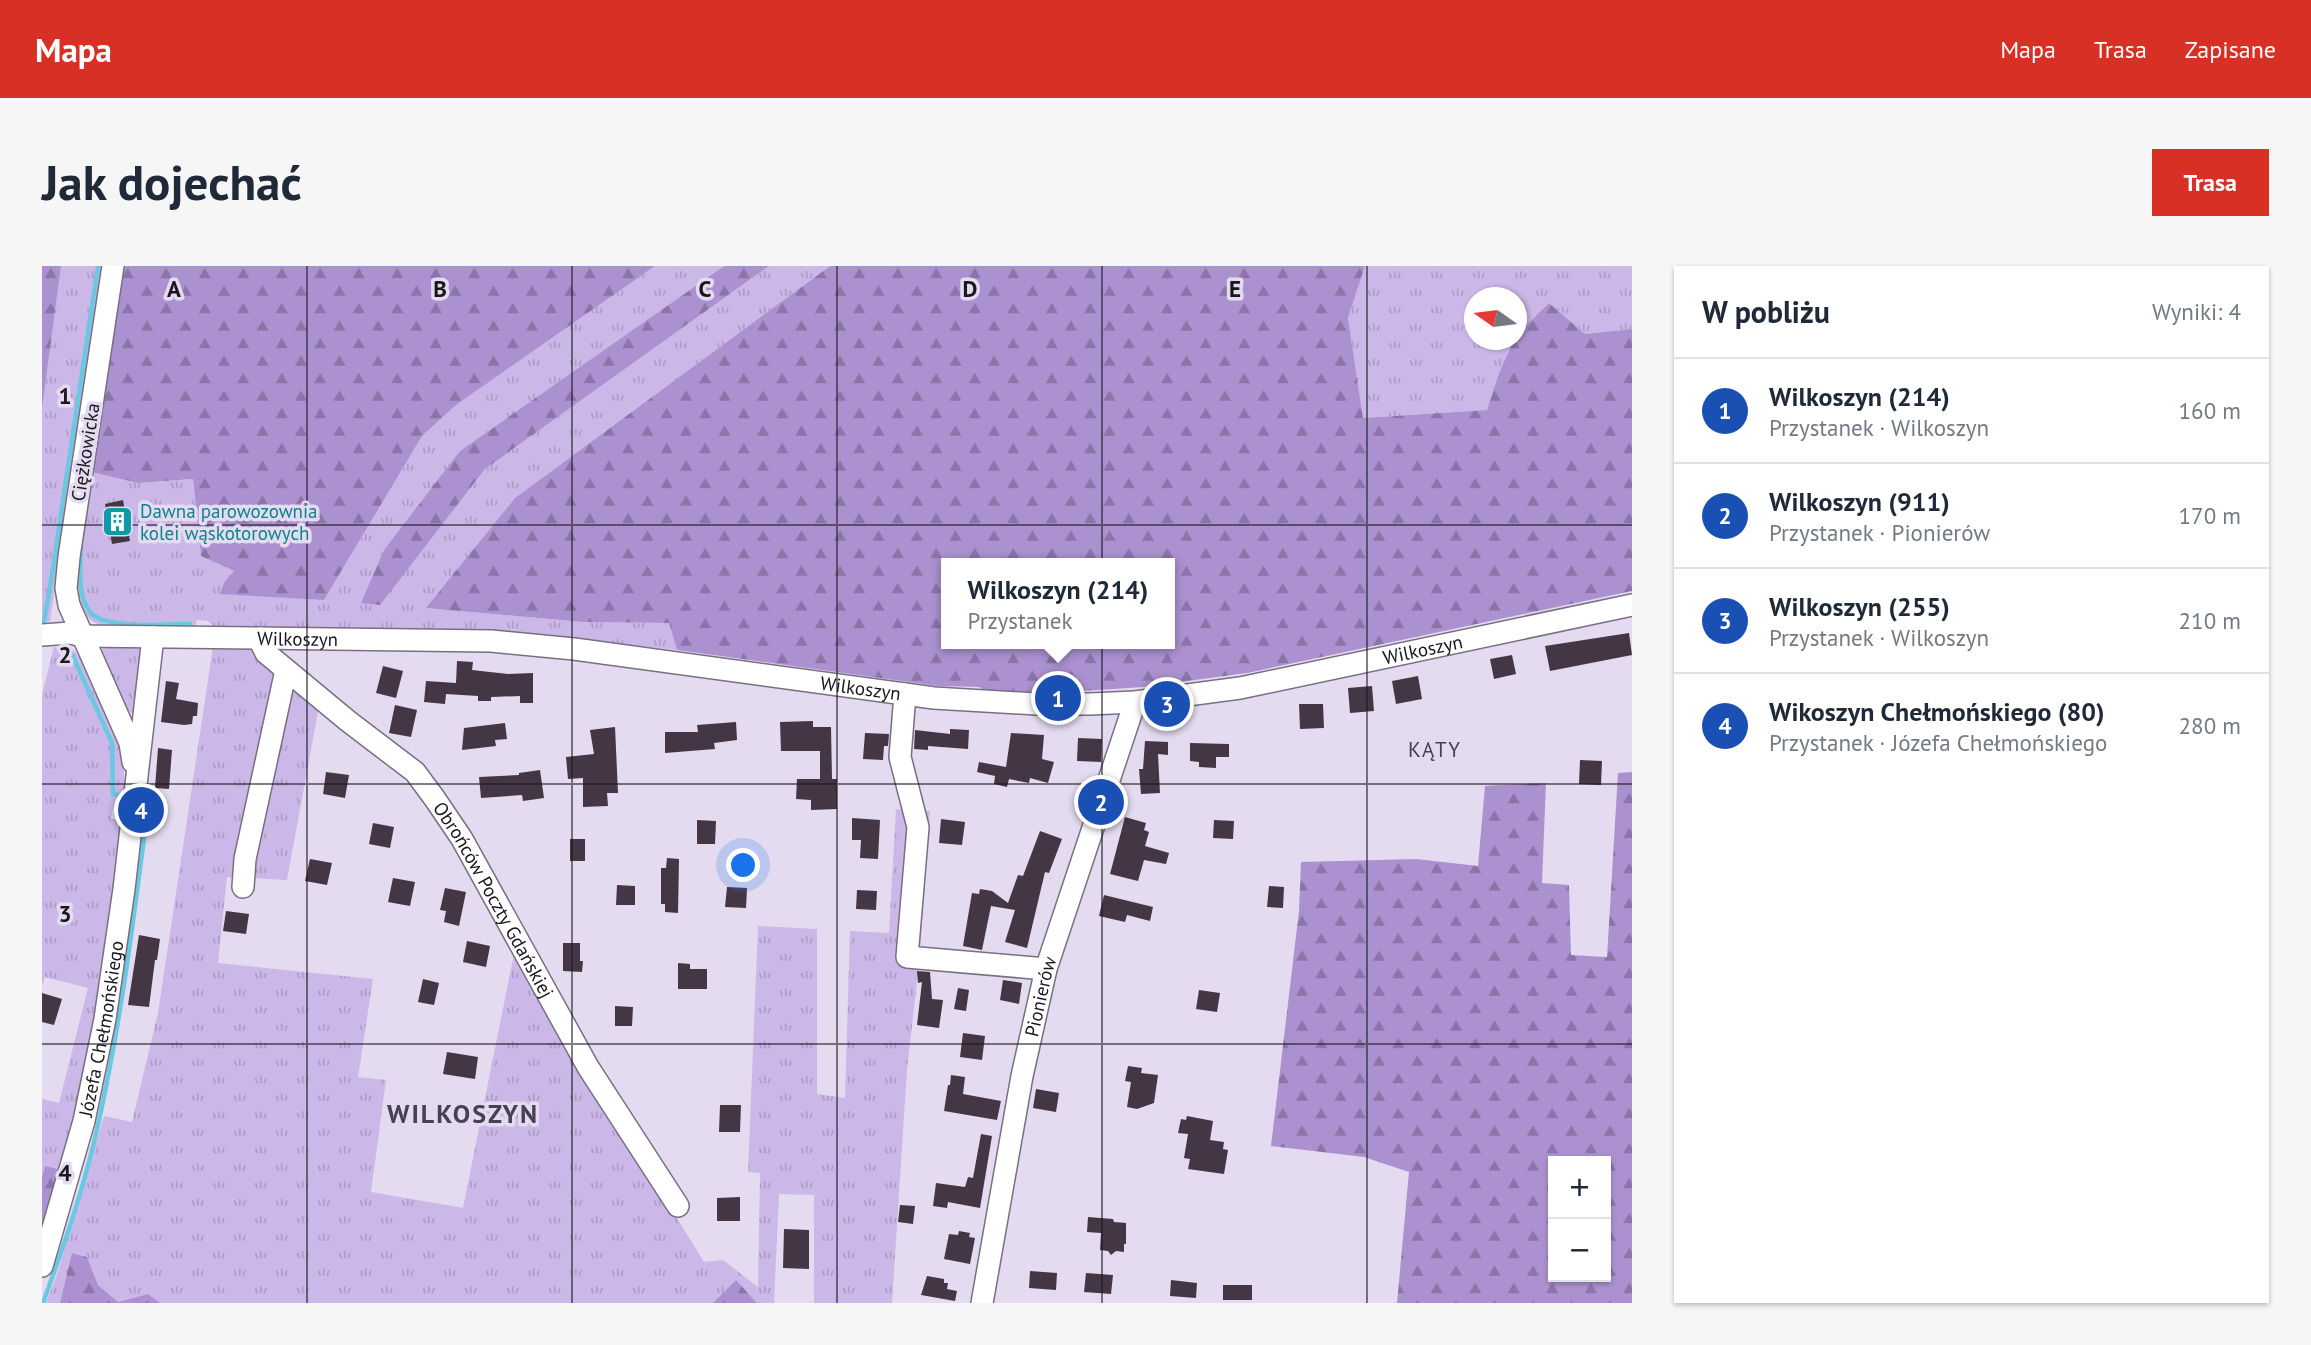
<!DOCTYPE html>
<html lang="pl">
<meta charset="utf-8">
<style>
:root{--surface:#fff;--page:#f6f6f7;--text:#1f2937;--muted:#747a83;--line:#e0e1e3;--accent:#d93025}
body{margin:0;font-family:"PT Sans",sans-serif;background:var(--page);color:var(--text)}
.controls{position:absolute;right:21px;bottom:21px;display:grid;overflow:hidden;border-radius:0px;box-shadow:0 2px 5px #0004}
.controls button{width:63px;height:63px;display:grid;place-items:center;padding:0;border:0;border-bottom:2px solid var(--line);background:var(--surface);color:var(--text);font:35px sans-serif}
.compass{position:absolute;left:1422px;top:21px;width:63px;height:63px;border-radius:50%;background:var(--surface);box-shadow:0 2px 5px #0004;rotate:284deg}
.you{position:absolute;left:702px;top:600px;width:24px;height:24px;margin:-18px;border:5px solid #fff;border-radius:50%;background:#1a73e8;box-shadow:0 0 0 10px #1a73e833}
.badge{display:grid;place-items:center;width:46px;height:46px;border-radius:50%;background:var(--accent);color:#fff;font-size:23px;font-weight:700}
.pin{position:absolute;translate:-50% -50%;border:4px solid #fff;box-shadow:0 2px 7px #0006}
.popup{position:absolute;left:899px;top:292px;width:234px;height:91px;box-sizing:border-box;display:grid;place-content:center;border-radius:0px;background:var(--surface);filter:drop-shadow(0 2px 5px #0005);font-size:23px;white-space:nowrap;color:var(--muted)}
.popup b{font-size:26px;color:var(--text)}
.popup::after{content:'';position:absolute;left:50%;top:100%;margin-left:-14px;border:14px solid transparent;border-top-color:var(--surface)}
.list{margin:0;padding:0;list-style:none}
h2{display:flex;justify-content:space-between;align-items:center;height:91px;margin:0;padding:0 28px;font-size:30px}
h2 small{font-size:23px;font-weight:400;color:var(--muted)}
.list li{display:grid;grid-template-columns:46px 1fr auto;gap:21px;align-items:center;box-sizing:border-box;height:105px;padding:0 28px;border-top:2px solid var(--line)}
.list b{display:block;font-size:26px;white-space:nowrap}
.list p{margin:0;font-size:23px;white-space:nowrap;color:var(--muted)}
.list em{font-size:23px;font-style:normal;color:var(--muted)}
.map{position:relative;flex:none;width:1590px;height:1037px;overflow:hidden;border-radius:0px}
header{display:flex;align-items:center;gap:42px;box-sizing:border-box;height:98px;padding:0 35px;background:var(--accent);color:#fff}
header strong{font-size:33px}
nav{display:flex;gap:38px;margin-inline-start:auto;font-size:24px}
.intro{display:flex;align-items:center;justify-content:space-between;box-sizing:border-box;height:168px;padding:0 42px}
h1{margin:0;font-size:49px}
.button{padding:18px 32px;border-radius:0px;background:var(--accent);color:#fff;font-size:24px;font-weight:700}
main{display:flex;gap:42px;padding:0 42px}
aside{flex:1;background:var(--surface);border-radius:0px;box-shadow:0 2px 5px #0004}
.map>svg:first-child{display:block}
.grass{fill:url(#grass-tufts)}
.forest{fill:url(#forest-firs);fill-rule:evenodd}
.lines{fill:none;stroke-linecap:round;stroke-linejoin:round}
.stream{stroke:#6ac8e1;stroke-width:4.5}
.building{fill:#443644}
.minor-casing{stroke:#776f82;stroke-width:24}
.minor{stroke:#fff;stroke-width:21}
.grid{fill:none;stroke:#19161d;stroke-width:2;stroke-opacity:0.55}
.labels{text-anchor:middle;stroke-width:7;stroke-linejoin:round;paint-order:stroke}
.street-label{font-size:19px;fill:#19161d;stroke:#e4dbf0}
.culture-label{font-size:19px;fill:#0d838f;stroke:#e4dbf0;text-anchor:start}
.neighbourhood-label{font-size:21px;letter-spacing:2px;fill:#484152;stroke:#e4dbf0}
.district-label{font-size:26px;font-weight:bold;letter-spacing:2px;fill:#484152;stroke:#e4dbf0}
.grid-label{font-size:23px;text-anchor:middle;font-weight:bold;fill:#19161d;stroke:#e4dbf0;stroke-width:7;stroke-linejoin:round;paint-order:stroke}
</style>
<header>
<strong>Mapa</strong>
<nav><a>Mapa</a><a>Trasa</a><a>Zapisane</a></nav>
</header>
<div class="intro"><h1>Jak dojechać</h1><a class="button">Trasa</a></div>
<main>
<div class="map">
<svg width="1590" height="1037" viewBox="0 0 1590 1037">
<defs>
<pattern id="grass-tufts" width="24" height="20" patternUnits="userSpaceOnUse" patternTransform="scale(1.75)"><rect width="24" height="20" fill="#cbb7e8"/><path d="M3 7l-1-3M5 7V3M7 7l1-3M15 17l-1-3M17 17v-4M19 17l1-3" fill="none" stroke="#ae9dc7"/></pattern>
<pattern id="forest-firs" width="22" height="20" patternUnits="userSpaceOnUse" patternTransform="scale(1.75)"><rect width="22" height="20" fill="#ac91d0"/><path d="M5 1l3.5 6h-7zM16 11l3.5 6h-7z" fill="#8b75a8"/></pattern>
</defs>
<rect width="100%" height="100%" fill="#e4dbf0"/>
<path class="grass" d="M 19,0 L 61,0 L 8,355 L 0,358 L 0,143 Z
M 613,0 L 682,0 L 418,185 L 319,336 L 338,338 L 443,203 L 727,0 L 788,0 L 473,232 L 385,342 L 541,356 L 627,357 L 635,384 L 456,365 L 175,364 L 166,355 L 155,354 L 153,361 L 148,364 C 121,363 75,368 52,356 C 19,338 41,236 45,205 L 96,217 L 151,213 L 159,290 L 192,305 L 179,327 L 282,334 L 380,170 L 414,139 Z
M 1323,0 L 1590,0 L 1590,63 L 1543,68 L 1507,37 L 1475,68 L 1475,32 L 1433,32 L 1433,74 L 1472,74 L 1457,107 L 1445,144 L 1321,152 L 1306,52 Z
M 25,379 C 43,386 76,470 80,492 C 83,508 83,525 81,542 L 71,541 L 69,553 L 79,554 L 61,709 L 52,762 L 21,904 L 3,900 L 0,911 L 0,833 L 17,837 L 46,722 L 3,711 L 0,720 L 0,429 L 12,381 L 22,383 Z
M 94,379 L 99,382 L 101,388 L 94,443 L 90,447 L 82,442 L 59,393 L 61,380 Z
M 209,380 L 277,440 L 245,614 L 185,611 L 176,697 L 331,713 L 316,811 L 344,814 L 329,926 L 421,942 L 472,688 L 662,996 L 681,994 L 716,1021 L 718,907 L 706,906 L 716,660 L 775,663 L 775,828 L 803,832 L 808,665 L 847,667 L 854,543 L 888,545 L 877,699 L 865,803 L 850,1037 L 772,1037 L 772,929 L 737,928 L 732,1037 L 715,1037 L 694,1014 L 671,1037 L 118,1037 L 106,1028 L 76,1036 L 56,1019 L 45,991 L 31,987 L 18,1037 L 4,1037 L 15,1008 L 62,850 L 90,856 L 116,747 L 171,381 Z"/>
<path class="forest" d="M 0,0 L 19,0 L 0,143 Z
M 78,0 L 613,0 L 414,139 L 380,170 L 282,334 L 178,328 L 183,315 L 192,305 L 159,290 L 151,213 L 96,217 L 45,205 Z
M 682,0 L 727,0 L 443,203 L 338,339 L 319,337 L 342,284 L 418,185 Z
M 788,0 L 1323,0 L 1306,52 L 1321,152 L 1445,144 L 1457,107 L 1472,74 L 1475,74 L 1475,68 L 1507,37 L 1543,68 L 1590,63 L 1590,325 L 1205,407 L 1101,421 L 1026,426 L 1025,419 L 1011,418 L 1008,428 L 951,431 L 937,421 L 896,420 L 635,384 L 627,357 L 541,356 L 384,342 L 473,232 ZM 904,297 L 1128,297 L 1128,378 L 904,378 Z
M 1590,506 L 1590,1037 L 1355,1037 L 1367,906 L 1322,891 L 1229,880 L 1257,645 L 1259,596 L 1374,593 L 1436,600 L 1443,520 L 1504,517 L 1500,617 L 1527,619 L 1529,689 L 1565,691 L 1576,507 ZM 1511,895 L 1564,895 L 1564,1011 L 1511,1011 Z
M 3,900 L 21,904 L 0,974 L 0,911 Z
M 30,987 L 45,991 L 56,1019 L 76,1036 L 106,1028 L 118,1037 L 18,1037 Z
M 694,1014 L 715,1037 L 671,1037 Z"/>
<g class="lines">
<path class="stream" d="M 39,277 C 39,298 34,328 48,346 C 62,364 126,358 148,358
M 0,356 L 2,356 L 9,315 L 56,0
M 18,380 L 29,386 L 70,477 L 71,528 L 79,530
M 1,1037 C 22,979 43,919 56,859 C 80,751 93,642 107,533 L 104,531"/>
</g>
<path class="building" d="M 81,234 L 88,275 L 70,278 L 63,238 Z
M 1587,367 L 1590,389 L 1508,405 L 1503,380 Z
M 1470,389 L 1474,408 L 1452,413 L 1448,393 Z
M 415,395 L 431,396 L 430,404 L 466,408 L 491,407 L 491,437 L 478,437 L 478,430 L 449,431 L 449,435 L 436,435 L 436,430 L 404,428 L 403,438 L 382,436 L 384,415 L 414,417 Z
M 341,400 L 361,405 L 354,432 L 334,427 Z
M 1376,410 L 1380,433 L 1354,438 L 1350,415 Z
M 124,415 L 137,417 L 134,433 L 156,437 L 155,450 L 151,450 L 150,458 L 142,459 L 119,456 Z
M 1330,420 L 1332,445 L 1308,447 L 1306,422 Z
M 1257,438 L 1281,438 L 1282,462 L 1258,463 Z
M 353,439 L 375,444 L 369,471 L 347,467 Z
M 771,455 L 771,461 L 789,461 L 790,513 L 795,513 L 795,543 L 769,544 L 769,534 L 754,533 L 755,513 L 778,513 L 778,485 L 739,485 L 738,456 Z
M 694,456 L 695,474 L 672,477 L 673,483 L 623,487 L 623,466 L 656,466 L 655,459 Z
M 463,457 L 465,473 L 453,474 L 454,480 L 420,484 L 422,462 Z
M 573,461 L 576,527 L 565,527 L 566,540 L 541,541 L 541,512 L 526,513 L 524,491 L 552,488 L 548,464 Z
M 908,463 L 927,464 L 926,483 L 886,480 L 886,484 L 872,483 L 873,464 L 908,468 Z
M 823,467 L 847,468 L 846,480 L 842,480 L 841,494 L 821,493 Z
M 969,467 L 1002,469 L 1000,493 L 1012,496 L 1006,517 L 988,512 L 987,517 L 967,513 L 965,521 L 952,518 L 953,510 L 935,506 L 937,496 L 964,501 Z
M 1036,472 L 1060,473 L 1059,496 L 1035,495 Z
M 1103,475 L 1126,476 L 1126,489 L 1116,488 L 1118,527 L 1099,528 L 1097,503 L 1101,503 Z
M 1148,477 L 1187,478 L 1187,491 L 1174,491 L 1174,502 L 1157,501 L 1157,496 L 1148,495 Z
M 116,482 L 130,484 L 127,523 L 113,522 Z
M 1538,494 L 1560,495 L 1559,519 L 1537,518 Z
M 498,504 L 502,532 L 481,535 L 480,529 L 439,532 L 437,511 L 477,509 L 477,507 Z
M 284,506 L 307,509 L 303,532 L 281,528 Z
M 1083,551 L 1104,557 L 1102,564 L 1107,566 L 1103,580 L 1127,587 L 1124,598 L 1102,594 L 1096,615 L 1068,608 Z
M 810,552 L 838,554 L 836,593 L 818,592 L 819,574 L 810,574 Z
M 899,553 L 923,556 L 920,579 L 897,577 Z
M 655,554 L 674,555 L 673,578 L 655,578 Z
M 1172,554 L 1192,555 L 1191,573 L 1171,572 Z
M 331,557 L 352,561 L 348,582 L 327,578 Z
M 998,565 L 1020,573 L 1007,607 L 1003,606 L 985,682 L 963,676 L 973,644 L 949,640 L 940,684 L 921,680 L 930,627 L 937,628 L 938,623 L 950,625 L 966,637 L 976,609 L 981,610 Z
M 528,573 L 543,573 L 543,595 L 528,595 Z
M 625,592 L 637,593 L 636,647 L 623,646 L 623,638 L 619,638 L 619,602 L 624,602 Z
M 268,593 L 290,597 L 285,619 L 263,615 Z
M 351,612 L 373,616 L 368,640 L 346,636 Z
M 575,619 L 593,620 L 593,639 L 574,639 Z
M 1227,620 L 1242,621 L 1241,642 L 1225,641 Z
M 685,621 L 705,622 L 704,642 L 683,641 Z
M 403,622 L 424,626 L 417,660 L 402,656 L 404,645 L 398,644 Z
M 815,624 L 835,625 L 834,644 L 814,643 Z
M 1062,629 L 1111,641 L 1108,655 L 1085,649 L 1083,656 L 1057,650 Z
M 184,645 L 207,648 L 204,668 L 181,665 Z
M 97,669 L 118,673 L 115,694 L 113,694 L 107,741 L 86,739 Z
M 425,675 L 448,680 L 444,701 L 421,696 Z
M 521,677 L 538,677 L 538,695 L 541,695 L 540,706 L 521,705 Z
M 636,697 L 648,698 L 648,703 L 665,703 L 665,723 L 636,723 Z
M 875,705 L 888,706 L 890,733 L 901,734 L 897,762 L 875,759 L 880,716 L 876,717 Z
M 381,713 L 397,717 L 392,739 L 376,736 Z
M 961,714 L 980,717 L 977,738 L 958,734 Z
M 916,722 L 927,724 L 924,745 L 912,743 Z
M 1157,724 L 1178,727 L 1175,746 L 1154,743 Z
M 0,727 L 20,733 L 12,759 L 0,756 Z
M 573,740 L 591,741 L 590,760 L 573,760 Z
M 921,767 L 943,770 L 940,794 L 918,791 Z
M 405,786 L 436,791 L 433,813 L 401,808 Z
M 1086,800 L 1100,802 L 1099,807 L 1116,809 L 1112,837 L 1095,843 L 1085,841 L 1089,816 L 1083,815 Z
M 909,809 L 923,811 L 921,828 L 959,835 L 955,854 L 902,845 L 906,819 L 908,819 Z
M 994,823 L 1017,827 L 1014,846 L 991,842 Z
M 678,839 L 699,839 L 698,866 L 677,866 Z
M 1145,850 L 1171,855 L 1168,874 L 1182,876 L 1181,883 L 1186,884 L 1182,908 L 1146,903 L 1148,893 L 1142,892 L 1146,868 L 1136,867 L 1139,853 L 1144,854 Z
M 939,868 L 950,870 L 938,942 L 906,936 L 905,942 L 891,940 L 894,917 L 923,921 L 926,911 L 931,912 Z
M 698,931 L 698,955 L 675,955 L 675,932 Z
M 858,939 L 873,940 L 871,958 L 856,956 Z
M 1046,951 L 1071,953 L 1072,956 L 1084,957 L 1084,978 L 1082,978 L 1082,986 L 1074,985 L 1069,989 L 1066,985 L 1058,984 L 1059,967 L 1045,966 Z
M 742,963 L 767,964 L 767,1003 L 741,1002 Z
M 917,965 L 928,967 L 927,971 L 933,972 L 928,998 L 902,993 L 907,968 L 916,969 Z
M 988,1005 L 1015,1007 L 1014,1024 L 987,1022 Z
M 1044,1007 L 1071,1009 L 1069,1028 L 1042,1026 Z
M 885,1010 L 902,1013 L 902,1017 L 906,1017 L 905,1023 L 915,1025 L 913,1035 L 879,1029 Z
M 1129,1014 L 1155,1017 L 1154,1032 L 1128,1030 Z
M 1181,1019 L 1210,1019 L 1210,1034 L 1181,1034 Z"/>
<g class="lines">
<defs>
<g id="minor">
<path d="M 71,0 L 27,291 L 24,322 L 27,339 L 88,477 L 91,496"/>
<path id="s1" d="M 0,369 L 28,367 L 41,370 L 449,375 L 532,383 L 892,432 L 994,438 L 1048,438 L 1093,436 L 1198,422 L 1590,339"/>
<path id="s2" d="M 219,372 L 220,379 L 224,387 L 306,455 L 373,506 L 393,533 L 420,573 L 546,801 L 636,940"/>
<path d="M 863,428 L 858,491 L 876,561 L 865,691 L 1004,703"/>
<path d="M 201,621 L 203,593 L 244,404"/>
<path id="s3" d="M 0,1000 L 42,855 L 63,753 L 82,623 L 111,371"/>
<path id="s4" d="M 940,1037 L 980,810 L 1004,703 L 1093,436"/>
</g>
</defs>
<use href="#minor" class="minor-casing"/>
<use href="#minor" class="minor"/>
</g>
<path class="grid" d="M 265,0 L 265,1037M 530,0 L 530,1037M 795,0 L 795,1037M 1060,0 L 1060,1037M 1325,0 L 1325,1037M 0,259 L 1590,259M 0,518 L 1590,518M 0,778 L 1590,778"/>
<defs>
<symbol id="building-square" viewBox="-11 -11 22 22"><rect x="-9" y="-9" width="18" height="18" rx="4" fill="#0f9aa8" stroke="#e4dbf0"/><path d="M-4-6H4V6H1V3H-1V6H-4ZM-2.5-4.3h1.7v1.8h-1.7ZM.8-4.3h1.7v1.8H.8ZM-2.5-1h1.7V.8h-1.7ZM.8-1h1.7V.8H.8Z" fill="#fff"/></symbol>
</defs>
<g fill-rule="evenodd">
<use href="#building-square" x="58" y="238" width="35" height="35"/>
</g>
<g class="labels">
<g class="street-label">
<text transform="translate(43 186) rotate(-81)" y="7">Ciężkowicka</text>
<text dy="7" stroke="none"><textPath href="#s1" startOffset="256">Wilkoszyn</textPath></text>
<text dy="7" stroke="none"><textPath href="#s1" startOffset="1390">Wilkoszyn</textPath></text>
<text dy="7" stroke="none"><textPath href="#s1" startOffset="822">Wilkoszyn</textPath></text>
<text dy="7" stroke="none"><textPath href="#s2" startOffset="357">Obrońców Poczty Gdańskiej</textPath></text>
<text dy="7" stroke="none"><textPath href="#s4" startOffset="312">Pionierów</textPath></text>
<text dy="7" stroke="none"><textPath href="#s3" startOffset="245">Józefa Chełmońskiego</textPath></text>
</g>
<g class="culture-label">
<text x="98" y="252">Dawna parowozownia<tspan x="98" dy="22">kolei wąskotorowych</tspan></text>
</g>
<g class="neighbourhood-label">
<text x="1393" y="491">KĄTY</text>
</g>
<g class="district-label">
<text x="421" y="857">WILKOSZYN</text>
</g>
</g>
<g class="grid-label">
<text x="132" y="31">A</text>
<text x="398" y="31">B</text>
<text x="663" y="31">C</text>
<text x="928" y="31">D</text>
<text x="1193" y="31">E</text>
<text x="23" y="138">1</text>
<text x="23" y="397">2</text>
<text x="23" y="656">3</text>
<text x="23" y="915">4</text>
</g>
</svg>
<div class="controls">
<button>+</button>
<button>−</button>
</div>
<svg class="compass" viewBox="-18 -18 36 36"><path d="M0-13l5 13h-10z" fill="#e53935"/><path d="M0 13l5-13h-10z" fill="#747a83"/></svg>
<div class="you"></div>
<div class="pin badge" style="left:1016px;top:432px;background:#1a4fb4">1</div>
<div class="popup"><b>Wilkoszyn (214)</b>Przystanek</div>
<div class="pin badge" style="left:1059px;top:536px;background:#1a4fb4">2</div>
<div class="pin badge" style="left:1125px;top:438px;background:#1a4fb4">3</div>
<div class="pin badge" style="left:99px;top:544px;background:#1a4fb4">4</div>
</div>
<aside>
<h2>W pobliżu<small>Wyniki: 4</small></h2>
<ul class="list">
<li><span class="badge" style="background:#1a4fb4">1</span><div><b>Wilkoszyn (214)</b><p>Przystanek · Wilkoszyn</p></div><em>160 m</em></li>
<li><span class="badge" style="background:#1a4fb4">2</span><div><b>Wilkoszyn (911)</b><p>Przystanek · Pionierów</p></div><em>170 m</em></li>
<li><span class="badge" style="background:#1a4fb4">3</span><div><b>Wilkoszyn (255)</b><p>Przystanek · Wilkoszyn</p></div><em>210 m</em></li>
<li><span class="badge" style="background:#1a4fb4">4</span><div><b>Wikoszyn Chełmońskiego (80)</b><p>Przystanek · Józefa Chełmońskiego</p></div><em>280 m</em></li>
</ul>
</aside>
</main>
